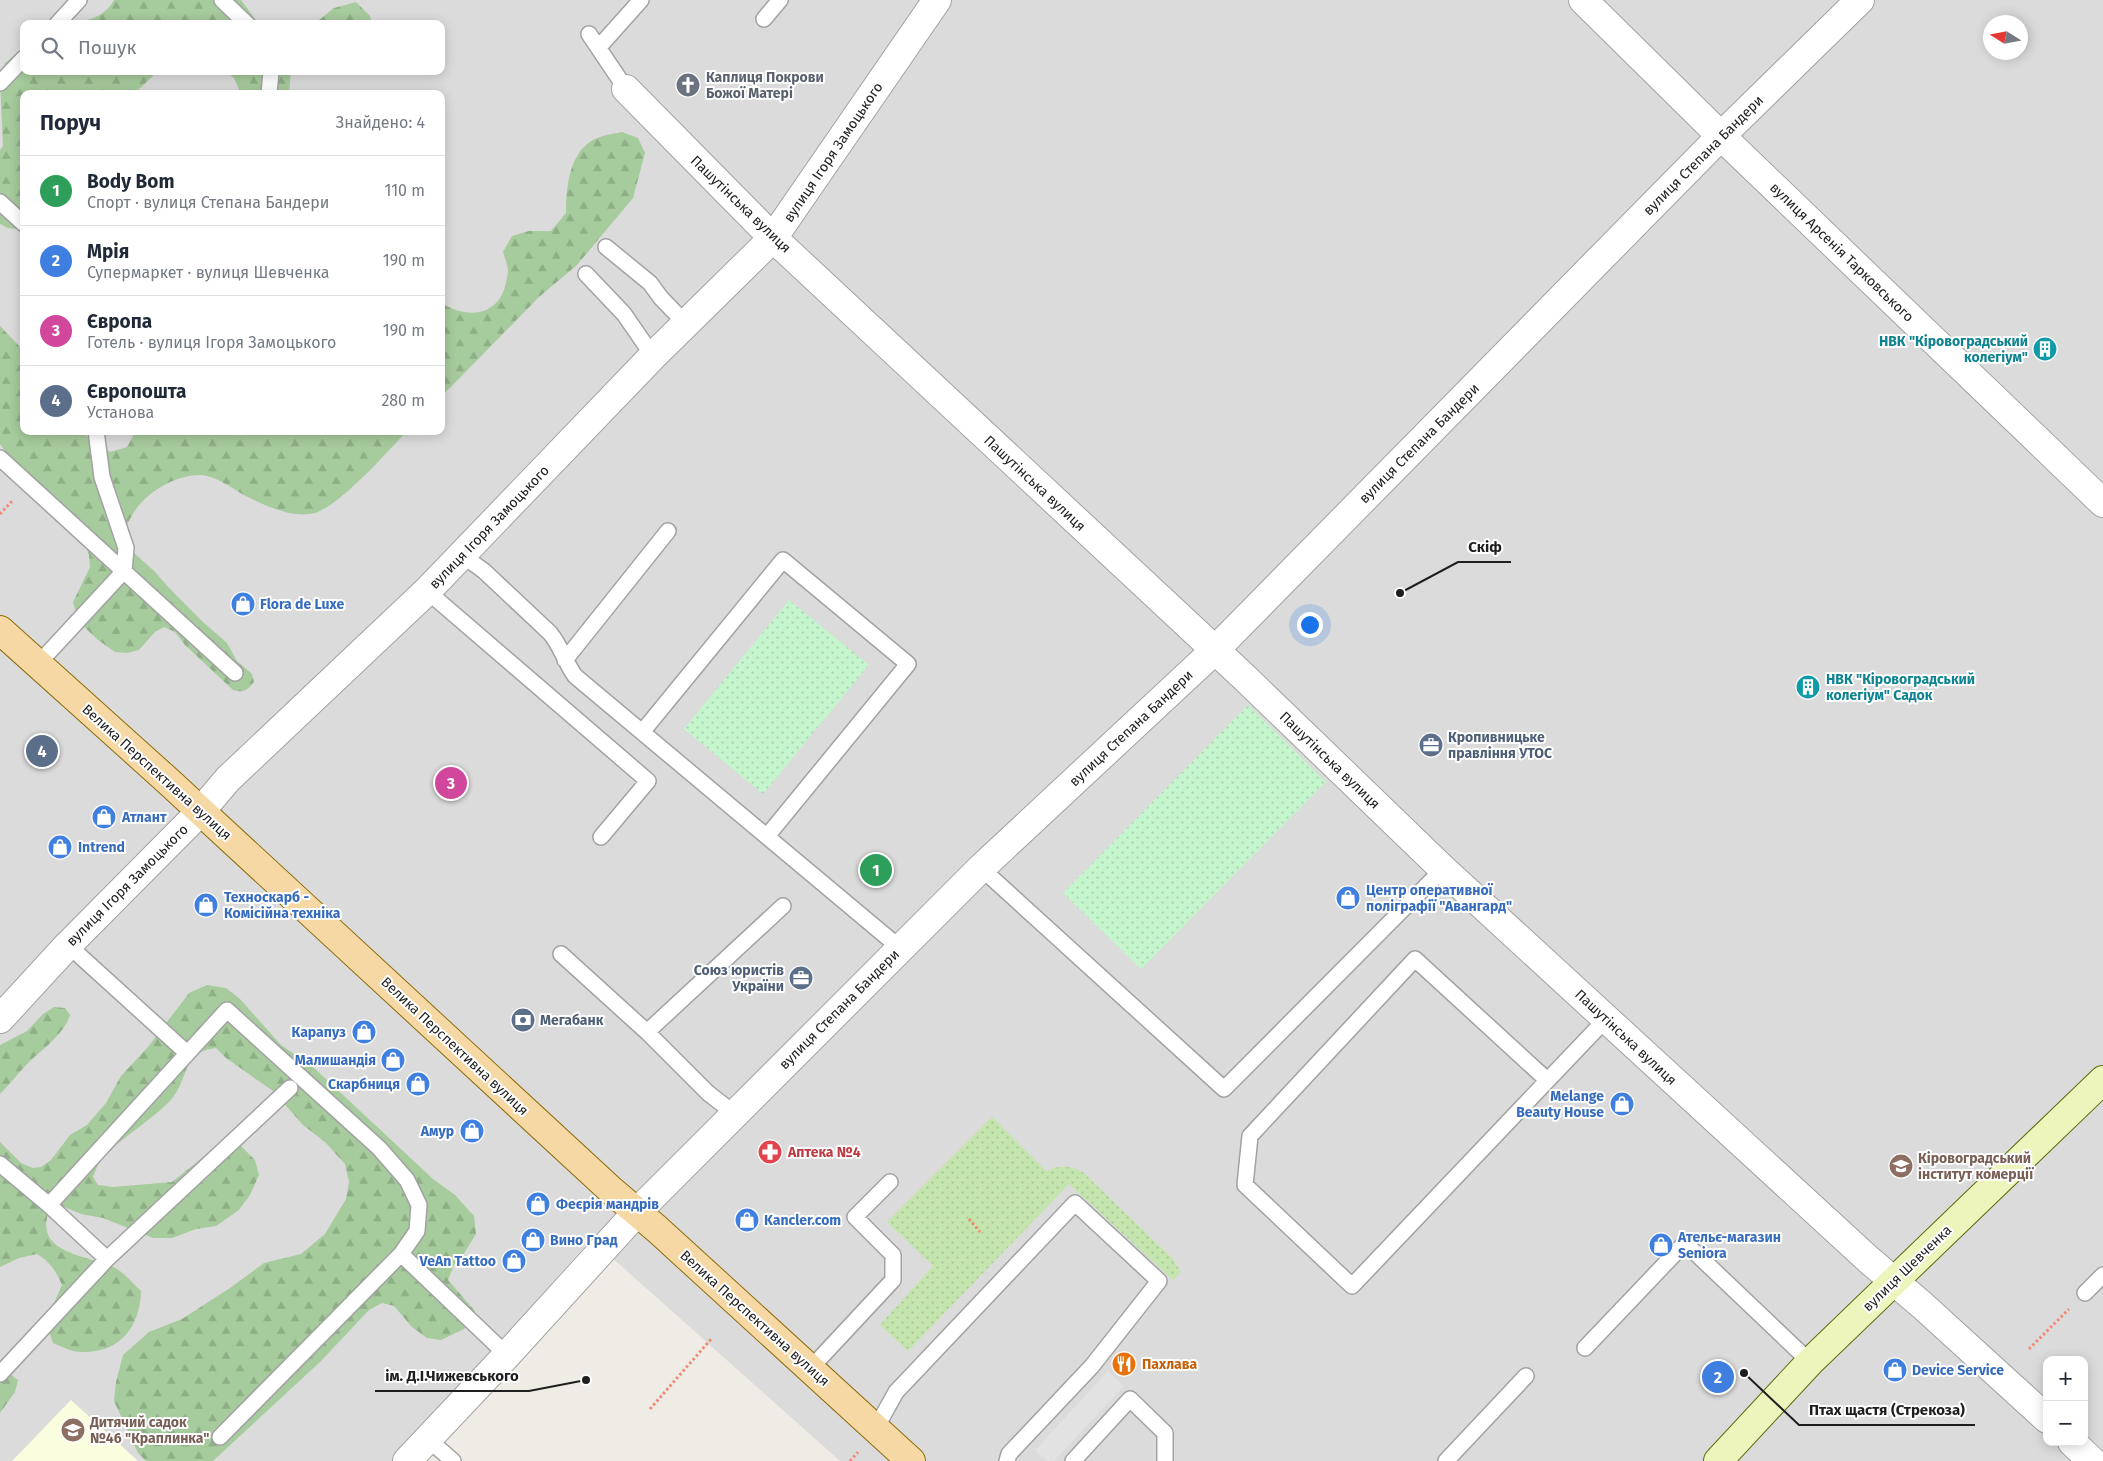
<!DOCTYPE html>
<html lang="uk">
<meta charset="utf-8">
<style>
:root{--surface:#fff;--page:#f2f2f3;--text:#1f2937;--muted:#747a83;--line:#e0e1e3;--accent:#be1b0e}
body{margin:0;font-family:"Fira Sans",sans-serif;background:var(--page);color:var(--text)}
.controls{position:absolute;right:15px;bottom:15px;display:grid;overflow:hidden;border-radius:10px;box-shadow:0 2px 12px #0003}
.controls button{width:45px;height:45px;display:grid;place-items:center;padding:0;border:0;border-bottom:1px solid var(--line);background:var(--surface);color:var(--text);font:25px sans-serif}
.compass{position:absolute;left:1983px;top:15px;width:45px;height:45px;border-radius:50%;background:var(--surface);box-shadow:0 2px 12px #0003;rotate:281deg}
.you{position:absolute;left:1309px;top:624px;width:18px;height:18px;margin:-12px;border:4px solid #fff;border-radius:50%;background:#1a73e8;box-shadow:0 0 0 8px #1a73e833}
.badge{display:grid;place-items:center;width:32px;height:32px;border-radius:50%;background:var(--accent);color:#fff;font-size:16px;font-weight:700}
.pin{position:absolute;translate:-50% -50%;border:2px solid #fff;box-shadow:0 1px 5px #0006}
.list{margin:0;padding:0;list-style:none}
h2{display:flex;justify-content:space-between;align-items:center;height:65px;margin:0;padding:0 20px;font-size:21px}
h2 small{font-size:16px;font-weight:400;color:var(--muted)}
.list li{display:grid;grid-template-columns:32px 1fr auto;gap:15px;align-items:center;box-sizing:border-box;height:70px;padding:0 20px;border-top:1px solid var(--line)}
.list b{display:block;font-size:19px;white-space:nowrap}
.list p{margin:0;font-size:16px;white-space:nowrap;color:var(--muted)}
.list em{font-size:16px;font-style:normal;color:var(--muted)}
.icon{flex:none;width:28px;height:28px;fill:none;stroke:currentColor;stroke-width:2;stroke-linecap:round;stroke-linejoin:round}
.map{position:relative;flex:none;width:2103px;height:1461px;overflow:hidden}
.search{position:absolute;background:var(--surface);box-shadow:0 2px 12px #0003;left:20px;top:20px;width:425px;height:55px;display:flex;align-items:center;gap:12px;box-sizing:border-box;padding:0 18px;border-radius:10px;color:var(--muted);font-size:19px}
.panel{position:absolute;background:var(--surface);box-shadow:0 2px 12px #0003;left:20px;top:90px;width:425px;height:345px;border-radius:10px}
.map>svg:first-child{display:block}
.residential{fill:#dcdbdb;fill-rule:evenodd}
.education{fill:#fbfddf}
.grass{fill:url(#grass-dots)}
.forest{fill:url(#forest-firs)}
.park{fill:url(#park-dots)}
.parking{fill:#e2e2e2}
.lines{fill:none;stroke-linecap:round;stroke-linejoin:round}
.lane-casing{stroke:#a2a2a2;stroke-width:18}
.street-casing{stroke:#a2a2a2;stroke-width:30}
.secondary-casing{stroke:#5c6d0c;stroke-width:30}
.primary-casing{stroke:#8d6c0a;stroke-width:30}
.path{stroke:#f08a74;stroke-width:3;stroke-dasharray:2.5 2.5;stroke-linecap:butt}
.lane{stroke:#fff;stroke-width:15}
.street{stroke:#fff;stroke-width:28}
.secondary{stroke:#eef5bc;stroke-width:28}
.primary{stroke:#f5d8a3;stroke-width:28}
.labels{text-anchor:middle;stroke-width:4;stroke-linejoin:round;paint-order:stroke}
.worship-label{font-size:14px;font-weight:bold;fill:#5b616d;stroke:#fff;text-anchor:start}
.street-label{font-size:14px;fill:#1e1e1e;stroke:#fff}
.culture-label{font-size:14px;font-weight:bold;fill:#0d838f;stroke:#fff;text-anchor:end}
.shop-label{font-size:14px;font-weight:bold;fill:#366cbe;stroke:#fff;text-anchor:start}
.service-label{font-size:14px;font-weight:bold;fill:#4e5e75;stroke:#fff;text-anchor:start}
.health-label{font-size:14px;font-weight:bold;fill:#be3a42;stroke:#fff;text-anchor:start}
.education-label{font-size:14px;font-weight:bold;fill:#785e54;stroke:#fff;text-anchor:start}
.food-label{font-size:14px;font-weight:bold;fill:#c56008;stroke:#fff;text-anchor:start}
.leader{fill:none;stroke:#1e1e1e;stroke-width:2}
.callout-dot{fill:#1e1e1e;stroke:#fff;stroke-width:2}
.callout-label{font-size:15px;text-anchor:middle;font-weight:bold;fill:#1e1e1e;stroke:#fff;stroke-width:4;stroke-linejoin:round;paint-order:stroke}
</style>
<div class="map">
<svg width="2103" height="1461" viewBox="0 0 2103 1461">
<defs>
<pattern id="grass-dots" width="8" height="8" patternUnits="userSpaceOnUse" patternTransform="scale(1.25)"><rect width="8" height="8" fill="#c5e5ae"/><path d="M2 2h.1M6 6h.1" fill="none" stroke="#a9c495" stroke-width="1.8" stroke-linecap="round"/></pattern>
<pattern id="forest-firs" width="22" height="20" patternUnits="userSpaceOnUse" patternTransform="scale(1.25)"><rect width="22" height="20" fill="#a6cb9c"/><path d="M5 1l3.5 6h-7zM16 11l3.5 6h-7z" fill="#8eae86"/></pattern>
<pattern id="park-dots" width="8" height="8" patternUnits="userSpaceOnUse" patternTransform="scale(1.25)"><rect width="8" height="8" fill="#c4f5cc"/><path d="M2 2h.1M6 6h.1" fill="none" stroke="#a8d2af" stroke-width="1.8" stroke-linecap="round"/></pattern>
</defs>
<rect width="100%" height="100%" fill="#eeece5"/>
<path class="residential" d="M 0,0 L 2103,0 L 2103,1461 L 840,1461 L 591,1239 L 400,1455 L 407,1461 L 0,1461 ZM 1990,22 L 2020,22 L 2020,52 L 1990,52 ZM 24,24 L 441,24 L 441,71 L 24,71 ZM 24,94 L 441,94 L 441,431 L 24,431 ZM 2047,1360 L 2084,1360 L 2084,1442 L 2047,1442 Z"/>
<path class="education" d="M 71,1400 L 138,1461 L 12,1461 Z"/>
<path class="grass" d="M 992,1117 L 1046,1171 C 1060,1165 1071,1165 1084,1173 L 1173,1259 L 1181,1272 L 1173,1280 L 1069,1184 L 908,1351 L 880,1325 L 933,1266 L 887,1222 Z"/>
<path class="forest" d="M 114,0 L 241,0 L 259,24 L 69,24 C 88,20 104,18 114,0 Z
M 356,2 L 370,16 L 372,24 L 314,24 L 334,8 Z
M 24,47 L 24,71 L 158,71 L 134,94 L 24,94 L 23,230 L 8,228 L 0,224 L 0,150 L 3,146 L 0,80 L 5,63 Z
M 225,71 L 291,71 L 289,94 L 241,94 L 234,78 Z
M 622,132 L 638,138 L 645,153 L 633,198 L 577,265 L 539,297 L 441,397 L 441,303 C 468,319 498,317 506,283 C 506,280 508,275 508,271 C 508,266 505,258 503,252 L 512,236 L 529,231 L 551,231 L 566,213 C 566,189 569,151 595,139 C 603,135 613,134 622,132 Z
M 0,326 L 24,351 L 24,431 L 81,431 L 92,441 L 110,452 L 127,447 L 136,431 L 407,431 C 388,451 335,512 310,514 C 287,517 262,504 242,494 C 229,486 213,474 197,475 C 184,476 172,480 161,487 C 143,497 131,513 124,532 L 133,552 L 154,571 L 172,591 L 203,622 L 227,643 L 237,661 L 252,674 L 254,682 C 247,691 243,693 233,690 L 185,645 L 175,632 L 164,627 L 155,632 L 139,650 L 127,653 L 115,652 L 98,640 L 78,621 L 73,602 L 90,567 L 89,555 L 82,534 L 30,484 L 0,444 Z
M 207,985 L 226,988 L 240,999 L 281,1045 L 313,1067 L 433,1179 L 455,1195 L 474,1216 L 476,1234 L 463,1255 L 454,1265 L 448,1280 L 475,1311 L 464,1329 L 441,1340 L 427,1338 L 412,1327 L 394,1306 L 382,1303 L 369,1310 L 321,1361 L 213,1461 L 146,1461 L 138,1453 L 114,1401 L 116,1382 L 123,1355 L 149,1332 L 182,1319 L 230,1288 L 264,1263 L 301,1254 L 325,1234 L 346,1199 L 349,1182 L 345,1164 L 325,1142 L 303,1125 L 273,1091 L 226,1058 L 216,1048 C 180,1052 190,1081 169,1102 C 149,1122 124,1136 104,1156 C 99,1161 96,1170 93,1177 L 98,1185 L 113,1187 L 172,1182 L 217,1146 L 240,1145 L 255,1160 L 259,1175 L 250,1195 L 239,1210 L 216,1226 L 196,1229 L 172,1238 L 153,1238 L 103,1218 L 81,1214 L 62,1206 L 49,1211 C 33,1254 88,1255 115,1268 C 125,1273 133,1284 141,1291 C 140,1327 120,1353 82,1352 C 72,1352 62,1347 53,1343 C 44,1320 53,1306 62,1285 C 56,1271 50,1262 37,1254 L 19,1258 L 0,1267 L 0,1142 L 21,1163 L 33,1168 L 41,1167 L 51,1160 L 70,1135 L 87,1125 L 106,1103 L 121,1076 L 148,1047 L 189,993 Z
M 54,1007 L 65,1008 L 70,1015 C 64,1034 43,1049 29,1062 C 19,1072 10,1084 0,1094 L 0,1045 L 27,1031 L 43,1014 Z
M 0,1370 L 6,1371 L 18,1380 L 15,1392 L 0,1413 Z"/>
<path class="park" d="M 789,600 L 869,665 L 763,794 L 684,729 Z
M 1248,705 L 1326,782 L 1141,969 L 1063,893 Z"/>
<path class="parking" d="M 1108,1371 L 1124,1386 L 1054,1461 L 1046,1461 L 1035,1450 Z"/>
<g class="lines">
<defs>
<path id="lane" d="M 222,0 L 247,24
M 764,19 L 780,0
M 57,24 L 79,0
M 589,34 L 626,89
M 599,47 L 641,0
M 0,83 L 24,58
M 269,94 L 271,71
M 0,202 L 24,224
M 606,247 L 650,283 L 661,298 L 686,324
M 586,274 L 624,314 L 653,356
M 0,458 L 235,673
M 462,555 L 484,571 L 550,633 C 561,646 565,662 575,676 L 900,948
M 427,591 L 648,781 L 601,837
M 565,660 L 668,531
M 38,664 L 124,571 L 126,548 L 102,477 L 96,431
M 643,731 L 783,560 L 908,664 L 768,835
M 981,868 L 1224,1089 L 1443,869
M 68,945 L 187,1053
M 561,954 L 647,1032 L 708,1093 L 735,1114
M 647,1032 L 783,906
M 1547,1080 L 1415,959 L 1250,1136 L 1245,1185 L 1352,1286 L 1606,1019
M 0,1164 L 49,1205 L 107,1259 L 0,1374
M 49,1205 L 227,1010 L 379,1148 L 407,1180 L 419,1205 L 417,1231 L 401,1254 L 507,1355
M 107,1259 L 290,1088
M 2085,1293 L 2103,1275
M 1585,1348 L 1685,1243 L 1810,1362
M 810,1369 L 893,1280 L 893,1255 L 855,1217 L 890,1182
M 876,1428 L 896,1392 L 1075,1203 L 1159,1281 L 1092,1366 L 1009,1454 L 1007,1461
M 220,1437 L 401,1254
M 429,1440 L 453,1461
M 1073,1461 L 1130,1399 L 1165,1433 L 1165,1461
M 1446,1461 L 1526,1376"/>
<path id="street" d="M 1583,0 L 1721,136 L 2103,503
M 626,89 L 773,238 L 1244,677 L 1443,869 L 1869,1260 L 1922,1305 L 2047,1419
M 0,1019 L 68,945 L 200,812 L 228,779 L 427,591 L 653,356 L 773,238 L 937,0
M 2072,1442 L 2092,1461
M 407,1461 L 507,1355 L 637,1212 L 981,868 L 1215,650 L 1721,136 L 1860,0"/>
<path id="secondary" d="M 1718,1461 L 1810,1362 L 2103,1080"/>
<path id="primary" d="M 0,630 L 168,781 L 612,1191 L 657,1229 L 911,1461"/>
</defs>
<use href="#lane" class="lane-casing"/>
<use href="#street" class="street-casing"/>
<use href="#secondary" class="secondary-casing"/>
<use href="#primary" class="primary-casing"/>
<path class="path" d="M 0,514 L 13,500
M 969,1219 L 980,1232
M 2029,1349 L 2069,1309
M 650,1409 L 712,1338
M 850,1461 L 858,1452"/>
<use href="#lane" class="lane"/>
<use href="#street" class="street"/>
<use href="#secondary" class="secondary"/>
<use href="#primary" class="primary"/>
</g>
<defs>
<symbol id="church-disc" viewBox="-11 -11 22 22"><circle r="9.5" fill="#6b7280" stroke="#fff"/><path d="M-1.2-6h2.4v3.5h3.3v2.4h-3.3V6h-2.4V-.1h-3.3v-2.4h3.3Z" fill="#fff"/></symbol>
<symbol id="building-disc" viewBox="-11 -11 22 22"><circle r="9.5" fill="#0f9aa8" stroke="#fff"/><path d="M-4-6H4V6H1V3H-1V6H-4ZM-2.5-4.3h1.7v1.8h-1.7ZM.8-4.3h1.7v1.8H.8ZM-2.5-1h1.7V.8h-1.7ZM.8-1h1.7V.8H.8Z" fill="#fff"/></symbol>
<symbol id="shop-disc" viewBox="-11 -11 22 22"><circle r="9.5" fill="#3f7fe0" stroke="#fff"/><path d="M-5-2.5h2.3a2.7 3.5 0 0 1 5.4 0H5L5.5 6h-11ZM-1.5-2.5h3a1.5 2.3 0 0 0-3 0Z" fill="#fff"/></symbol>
<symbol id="office-disc" viewBox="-11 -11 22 22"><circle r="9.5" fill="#5c6f8a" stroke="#fff"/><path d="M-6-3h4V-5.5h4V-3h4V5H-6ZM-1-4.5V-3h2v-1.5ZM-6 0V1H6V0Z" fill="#fff"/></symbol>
<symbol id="bank-disc" viewBox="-11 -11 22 22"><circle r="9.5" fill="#5c6f8a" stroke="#fff"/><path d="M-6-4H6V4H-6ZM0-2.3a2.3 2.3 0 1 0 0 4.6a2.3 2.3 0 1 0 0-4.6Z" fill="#fff"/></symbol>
<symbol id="pharmacy-disc" viewBox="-11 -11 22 22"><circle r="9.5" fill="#e0444e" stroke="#fff"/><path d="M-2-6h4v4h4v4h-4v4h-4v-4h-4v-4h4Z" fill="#fff"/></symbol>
<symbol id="university-disc" viewBox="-11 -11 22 22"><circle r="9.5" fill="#8d6e63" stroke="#fff"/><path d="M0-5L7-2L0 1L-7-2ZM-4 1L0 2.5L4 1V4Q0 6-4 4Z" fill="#fff"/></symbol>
<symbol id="restaurant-disc" viewBox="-11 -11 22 22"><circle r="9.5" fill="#e8710a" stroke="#fff"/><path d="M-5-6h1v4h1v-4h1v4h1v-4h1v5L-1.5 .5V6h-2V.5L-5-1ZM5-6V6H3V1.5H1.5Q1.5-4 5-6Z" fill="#fff"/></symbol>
<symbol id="school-disc" viewBox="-11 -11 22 22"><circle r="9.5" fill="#8d6e63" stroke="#fff"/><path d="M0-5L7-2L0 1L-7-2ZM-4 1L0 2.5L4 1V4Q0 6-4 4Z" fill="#fff"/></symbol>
</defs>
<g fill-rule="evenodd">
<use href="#church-disc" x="674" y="71" width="28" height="28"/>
<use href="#building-disc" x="2031" y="335" width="28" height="28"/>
<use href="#shop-disc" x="229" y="590" width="28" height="28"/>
<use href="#building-disc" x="1794" y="673" width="28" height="28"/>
<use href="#office-disc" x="1417" y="731" width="28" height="28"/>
<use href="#shop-disc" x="90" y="803" width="28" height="28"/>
<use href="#shop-disc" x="46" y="833" width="28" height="28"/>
<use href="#shop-disc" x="1334" y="884" width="28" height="28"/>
<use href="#shop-disc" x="192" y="891" width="28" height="28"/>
<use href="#office-disc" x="787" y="964" width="28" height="28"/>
<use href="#bank-disc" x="509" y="1006" width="28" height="28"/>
<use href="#shop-disc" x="350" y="1018" width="28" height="28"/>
<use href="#shop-disc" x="379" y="1046" width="28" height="28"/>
<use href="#shop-disc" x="404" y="1070" width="28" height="28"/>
<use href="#shop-disc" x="1608" y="1090" width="28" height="28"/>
<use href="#shop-disc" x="458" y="1117" width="28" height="28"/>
<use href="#pharmacy-disc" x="756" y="1138" width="28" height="28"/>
<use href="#university-disc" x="1887" y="1152" width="28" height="28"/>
<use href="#shop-disc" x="524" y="1190" width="28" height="28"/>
<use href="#shop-disc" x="733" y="1206" width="28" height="28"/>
<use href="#shop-disc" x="519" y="1226" width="28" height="28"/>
<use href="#shop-disc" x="1647" y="1231" width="28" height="28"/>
<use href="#shop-disc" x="500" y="1247" width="28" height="28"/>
<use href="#restaurant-disc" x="1110" y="1350" width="28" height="28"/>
<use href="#shop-disc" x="1881" y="1356" width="28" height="28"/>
<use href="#school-disc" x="59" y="1416" width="28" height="28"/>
</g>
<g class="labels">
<g class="worship-label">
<text x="706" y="82">Каплиця Покрови<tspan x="706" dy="16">Божої Матері</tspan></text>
</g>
<g class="street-label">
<text transform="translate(833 152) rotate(-56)" y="5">вулиця Ігоря Замоцького</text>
<text transform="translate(1703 155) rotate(-45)" y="5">вулиця Степана Бандери</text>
<text transform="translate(741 204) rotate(44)" y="5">Пашутінська вулиця</text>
<text transform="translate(1842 252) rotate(44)" y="5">вулиця Арсенія Тарковського</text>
<text transform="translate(1419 443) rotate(-45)" y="5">вулиця Степана Бандери</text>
<text transform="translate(1035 483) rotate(43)" y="5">Пашутінська вулиця</text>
<text transform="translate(489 527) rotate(-46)" y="5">вулиця Ігоря Замоцького</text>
<text transform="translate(1131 728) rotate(-43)" y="5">вулиця Степана Бандери</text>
<text transform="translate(1330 760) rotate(44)" y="5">Пашутінська вулиця</text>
<text transform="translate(157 772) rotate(42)" y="5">Велика Перспективна вулиця</text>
<text transform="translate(127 885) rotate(-45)" y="5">вулиця Ігоря Замоцького</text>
<text transform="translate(839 1009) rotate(-45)" y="5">вулиця Степана Бандери</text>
<text transform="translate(1626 1037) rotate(43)" y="5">Пашутінська вулиця</text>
<text transform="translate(455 1046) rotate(43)" y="5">Велика Перспективна вулиця</text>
<text transform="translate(1907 1268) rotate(-44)" y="5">вулиця Шевченка</text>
<text transform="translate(755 1318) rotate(42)" y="5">Велика Перспективна вулиця</text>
</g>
<g class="culture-label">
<text x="2028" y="346">НВК "Кіровоградський<tspan x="2028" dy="16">колегіум"</tspan></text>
<text x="1826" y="684" text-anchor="start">НВК "Кіровоградський<tspan x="1826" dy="16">колегіум" Садок</tspan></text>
</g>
<g class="shop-label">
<text x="260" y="609">Flora de Luxe</text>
<text x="122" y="822">Атлант</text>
<text x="78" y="852">Intrend</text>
<text x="1366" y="895">Центр оперативної<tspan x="1366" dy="16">поліграфії "Авангард"</tspan></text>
<text x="224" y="902">Техноскарб -<tspan x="224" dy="16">Комісійна техніка</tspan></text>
<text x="346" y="1037" text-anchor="end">Карапуз</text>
<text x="376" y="1065" text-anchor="end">Малишандія</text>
<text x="400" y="1089" text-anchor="end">Скарбниця</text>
<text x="1604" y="1101" text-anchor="end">Melange<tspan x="1604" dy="16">Beauty House</tspan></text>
<text x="454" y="1136" text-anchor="end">Амур</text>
<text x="556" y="1209">Феєрія мандрів</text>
<text x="764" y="1225">Kancler.com</text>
<text x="1678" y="1242">Ательє-магазин<tspan x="1678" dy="16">Seniora</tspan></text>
<text x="550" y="1245">Вино Град</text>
<text x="496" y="1266" text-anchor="end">VeAn Tattoo</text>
<text x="1912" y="1375">Device Service</text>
</g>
<g class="service-label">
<text x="1448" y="742">Кропивницьке<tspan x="1448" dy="16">правління УТОС</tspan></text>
<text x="784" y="975" text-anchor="end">Союз юристів<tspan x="784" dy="16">України</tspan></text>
<text x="540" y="1025">Мегабанк</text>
</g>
<g class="health-label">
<text x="788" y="1157">Аптека №4</text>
</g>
<g class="education-label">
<text x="1918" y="1163">Кіровоградський<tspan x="1918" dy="16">інститут комерції</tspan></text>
<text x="90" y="1427">Дитячий садок<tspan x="90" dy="16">№46 "Краплинка"</tspan></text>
</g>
<g class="food-label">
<text x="1142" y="1369">Пахлава</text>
</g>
</g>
<path class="leader" d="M1400 593L1458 562H1511M586 1380L529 1391H375M1744 1373L1799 1425H1975"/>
<g class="callout-dot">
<circle cx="1400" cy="593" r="5"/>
<circle cx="586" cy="1380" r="5"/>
<circle cx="1744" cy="1373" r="5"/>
</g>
<g class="callout-label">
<text x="1485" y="552">Скіф</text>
<text x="452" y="1381">ім. Д.І.Чижевського</text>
<text x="1887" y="1415">Птах щастя (Стрекоза)</text>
</g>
</svg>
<div class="controls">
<button>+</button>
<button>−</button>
</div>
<svg class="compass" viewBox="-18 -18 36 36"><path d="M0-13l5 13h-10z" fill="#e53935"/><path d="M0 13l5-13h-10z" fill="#747a83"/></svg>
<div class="you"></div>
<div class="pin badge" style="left:876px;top:870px;background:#2e9e5b">1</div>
<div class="pin badge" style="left:1718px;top:1377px;background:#3f7fe0">2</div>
<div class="pin badge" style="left:451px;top:783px;background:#d1479c">3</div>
<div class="pin badge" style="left:42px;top:751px;background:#5c6f8a">4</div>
<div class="search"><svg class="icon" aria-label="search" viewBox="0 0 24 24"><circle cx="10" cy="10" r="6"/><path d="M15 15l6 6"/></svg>Пошук</div>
<section class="panel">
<h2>Поруч<small>Знайдено: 4</small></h2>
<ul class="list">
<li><span class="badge" style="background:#2e9e5b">1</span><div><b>Body Bom</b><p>Спорт · вулиця Степана Бандери</p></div><em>110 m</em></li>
<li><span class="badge" style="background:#3f7fe0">2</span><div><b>Мрія</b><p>Супермаркет · вулиця Шевченка</p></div><em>190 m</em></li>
<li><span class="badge" style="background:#d1479c">3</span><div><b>Європа</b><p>Готель · вулиця Ігоря Замоцького</p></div><em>190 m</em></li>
<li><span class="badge" style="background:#5c6f8a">4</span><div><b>Європошта</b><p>Установа</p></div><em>280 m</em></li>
</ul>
</section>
</div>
